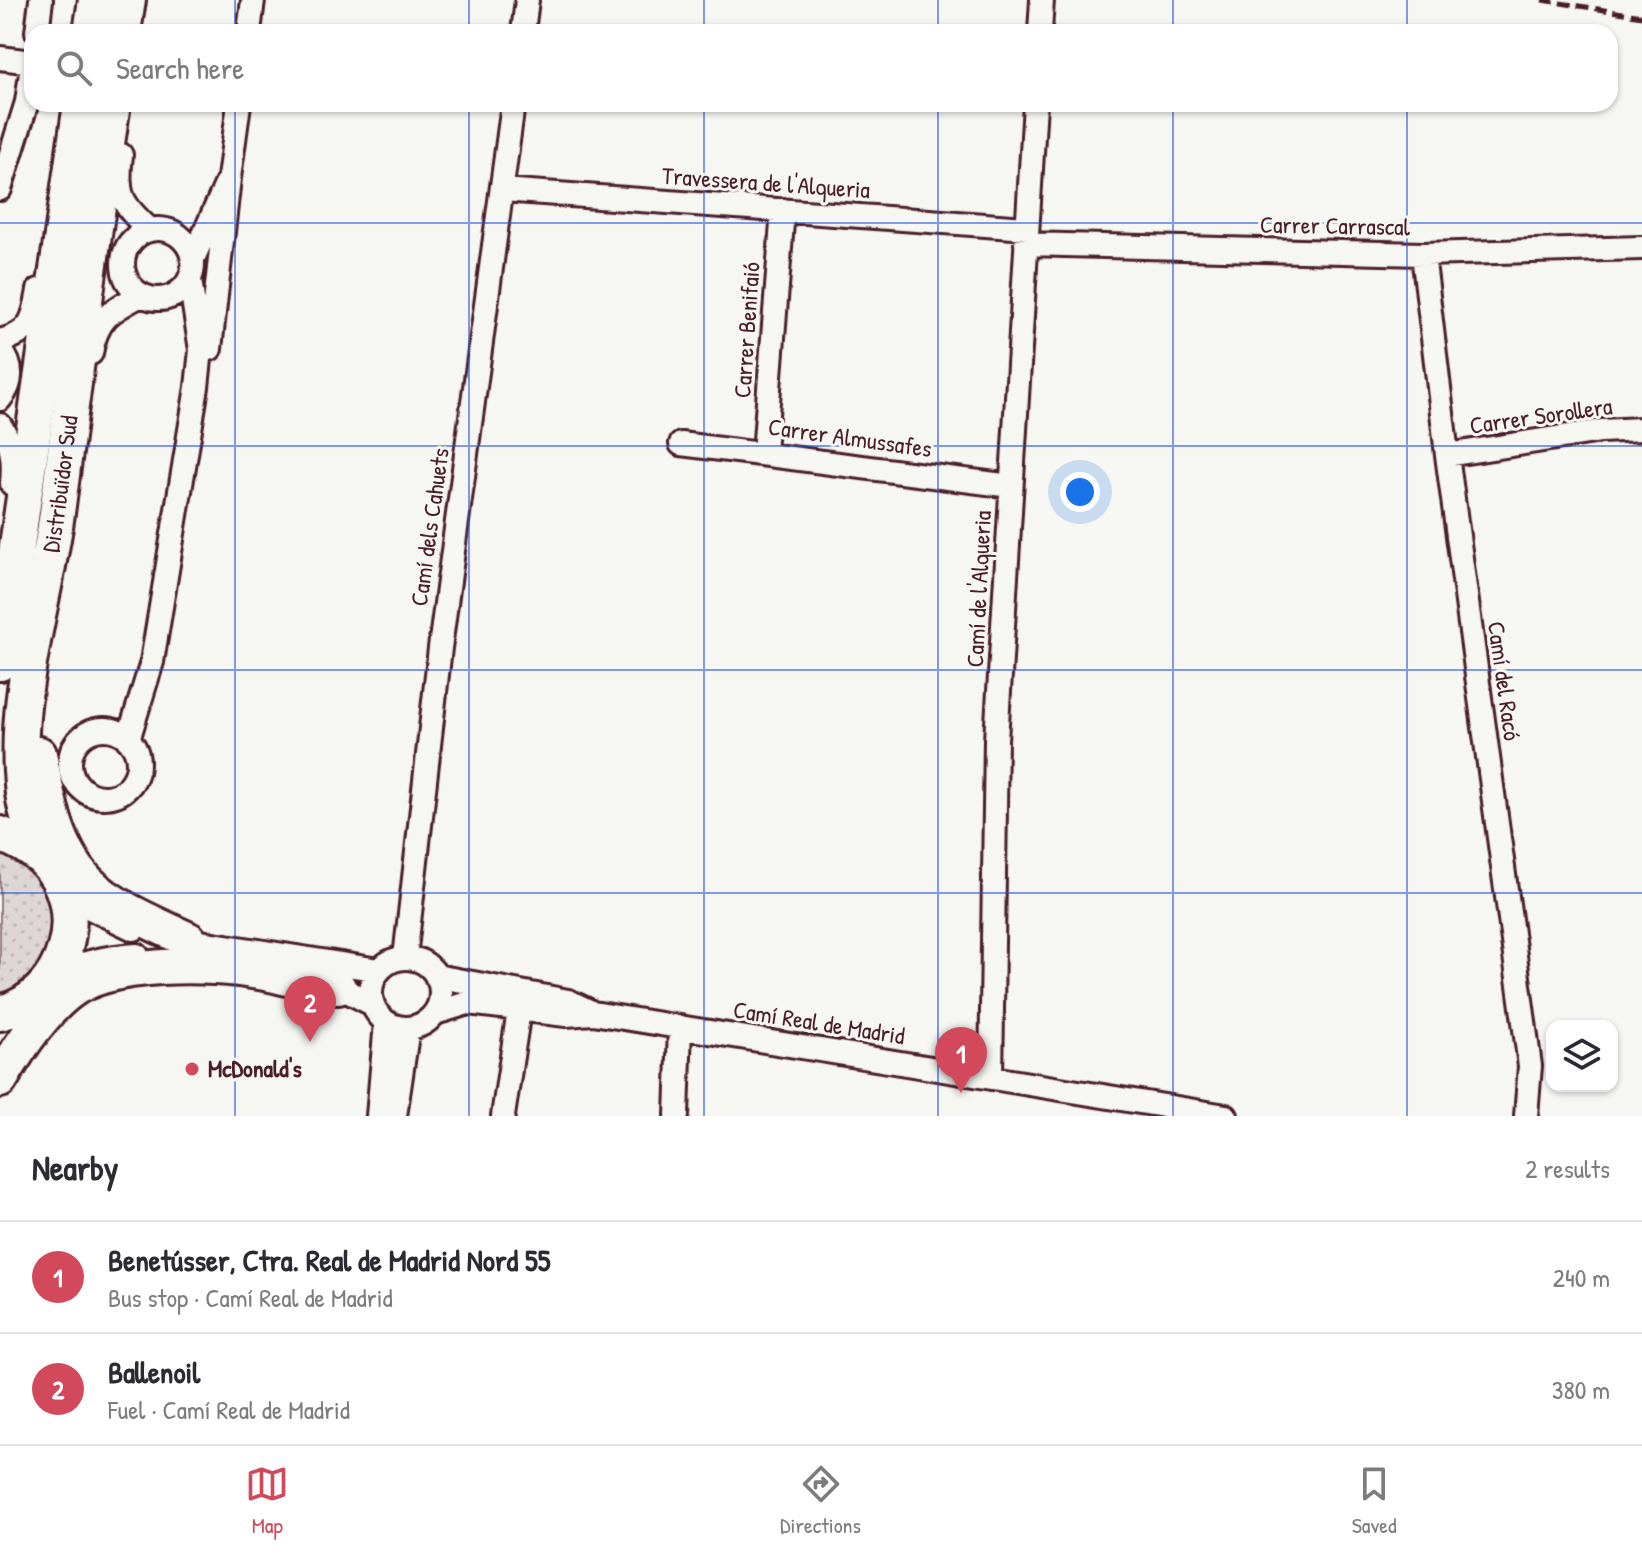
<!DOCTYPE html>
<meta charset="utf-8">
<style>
:root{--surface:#fff;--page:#f7f7f7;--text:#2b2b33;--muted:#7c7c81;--line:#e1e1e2;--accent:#d1495b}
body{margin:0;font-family:"Patrick Hand",sans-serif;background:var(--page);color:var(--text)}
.controls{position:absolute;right:24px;bottom:24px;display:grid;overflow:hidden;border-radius:16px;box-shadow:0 2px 6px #0004}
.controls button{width:72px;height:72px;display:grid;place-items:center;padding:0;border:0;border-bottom:2px solid var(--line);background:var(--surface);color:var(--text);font:40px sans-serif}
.you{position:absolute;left:1080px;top:492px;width:28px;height:28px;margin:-20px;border:6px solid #fff;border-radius:50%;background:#1a73e8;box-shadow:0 0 0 12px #1a73e833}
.badge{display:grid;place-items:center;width:52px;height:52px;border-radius:50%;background:var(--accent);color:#fff;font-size:26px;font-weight:700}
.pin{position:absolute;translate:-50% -66px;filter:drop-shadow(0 2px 4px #0008)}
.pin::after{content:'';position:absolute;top:42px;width:28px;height:24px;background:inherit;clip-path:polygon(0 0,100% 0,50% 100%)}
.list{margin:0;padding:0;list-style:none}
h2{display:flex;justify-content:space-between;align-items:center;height:104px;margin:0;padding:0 32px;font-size:34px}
h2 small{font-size:26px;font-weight:400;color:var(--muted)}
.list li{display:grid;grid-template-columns:52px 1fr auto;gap:24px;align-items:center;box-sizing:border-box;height:112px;padding:0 32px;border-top:2px solid var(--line)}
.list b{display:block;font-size:30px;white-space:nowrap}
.list p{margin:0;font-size:26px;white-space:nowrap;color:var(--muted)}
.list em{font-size:26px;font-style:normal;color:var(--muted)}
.icon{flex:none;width:44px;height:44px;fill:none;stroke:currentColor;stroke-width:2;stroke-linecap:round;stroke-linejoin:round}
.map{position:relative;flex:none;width:1642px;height:1116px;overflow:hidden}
.search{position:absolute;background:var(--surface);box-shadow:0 2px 6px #0004;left:24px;right:24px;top:24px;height:88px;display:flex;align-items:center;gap:20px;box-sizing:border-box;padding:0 28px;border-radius:24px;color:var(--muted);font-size:30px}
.sheet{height:328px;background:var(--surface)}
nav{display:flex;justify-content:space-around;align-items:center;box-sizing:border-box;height:112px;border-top:2px solid var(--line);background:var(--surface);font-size:22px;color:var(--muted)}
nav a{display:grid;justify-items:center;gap:4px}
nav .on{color:var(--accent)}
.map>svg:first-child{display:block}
.park{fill:url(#park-dots);stroke:#947a80;stroke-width:2}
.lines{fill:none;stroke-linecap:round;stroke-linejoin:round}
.minor-casing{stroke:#4a1f2b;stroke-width:28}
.highway-casing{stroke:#4a1f2b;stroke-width:40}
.minor{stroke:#f6f6f2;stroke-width:22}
.highway{stroke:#f6f6f2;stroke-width:34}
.rail{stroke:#4a1f2b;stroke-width:5;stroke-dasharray:12 6;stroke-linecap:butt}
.grid{fill:none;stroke:#1d4ed8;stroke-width:2;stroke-opacity:0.55}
.poi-dot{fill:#d1495b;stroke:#f6f6f2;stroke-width:3}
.labels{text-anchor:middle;stroke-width:6;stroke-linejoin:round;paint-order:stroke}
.street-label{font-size:24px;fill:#4a1f2b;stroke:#f6f6f2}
.poi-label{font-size:24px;font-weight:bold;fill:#4a1f2b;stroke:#f6f6f2;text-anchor:start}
</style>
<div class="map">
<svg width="1642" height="1116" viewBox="0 0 1642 1116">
<defs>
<pattern id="park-dots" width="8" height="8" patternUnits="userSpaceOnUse" patternTransform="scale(2)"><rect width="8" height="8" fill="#ddd6d5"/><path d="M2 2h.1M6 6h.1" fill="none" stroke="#bfb7b7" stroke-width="1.8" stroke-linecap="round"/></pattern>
</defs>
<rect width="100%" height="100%" fill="#f6f6f2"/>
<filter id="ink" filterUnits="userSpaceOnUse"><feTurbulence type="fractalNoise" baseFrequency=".0125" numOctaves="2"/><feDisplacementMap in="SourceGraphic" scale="16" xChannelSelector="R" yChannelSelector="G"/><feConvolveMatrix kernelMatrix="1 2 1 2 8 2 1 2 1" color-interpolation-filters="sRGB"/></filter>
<g filter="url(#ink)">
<path class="park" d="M 0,848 C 7,852 16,855 23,860 C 61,890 64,950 28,983 C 20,990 9,994 0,998 Z"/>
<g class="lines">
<defs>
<path id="minor" d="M 37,32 L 41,0
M 249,32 L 253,0
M 523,32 L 527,0
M 1040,32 L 1042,0
M 0,58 L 32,62
M 121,155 C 116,195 121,204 150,230
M 0,189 L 27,102 L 32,66
M 502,190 L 1027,228
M123 264a35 35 0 1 1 70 0a35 35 0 1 1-70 0Z
M 1026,244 L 1423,254 L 1642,248
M 1423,254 L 1447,455 L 1530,1066 L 1526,1116
M 193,259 L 229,178 L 239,104
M 0,341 C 31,333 34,320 39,290
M 0,349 C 13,365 14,383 0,399
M 210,349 L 229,178
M 91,353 C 97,317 111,311 141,295
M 0,425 C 13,444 14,462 12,484
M 681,444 L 1011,486
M 764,453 L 783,210
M 1447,455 L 1601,431 L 1642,429
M70 763a34 34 0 1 1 68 0a34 34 0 1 1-68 0Z
M 128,740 L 152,662 L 197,387 L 201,350 L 190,280
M 65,896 L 134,929
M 175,938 L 379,970
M 405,958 L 440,648 L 513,104
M371 993a35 35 0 1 1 70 0a35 35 0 1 1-70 0Z
M 54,975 C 82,962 106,957 137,955
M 436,976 L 568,1001 L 589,1011
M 328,981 L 372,1004
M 435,1013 L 468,1003 L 566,1015 L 593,1013 L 1226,1116
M 991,1078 L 996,740 L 1035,104
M 378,1116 L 386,1022
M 395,1116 L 408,1028
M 503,1116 L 519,1010
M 677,1116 L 680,1027"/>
<g id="highway">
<path d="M 91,32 L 96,0"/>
<path d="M 123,32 L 128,0"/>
<path d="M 0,663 L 81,104"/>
<path d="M 39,754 C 47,797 56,848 87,881 C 110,906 157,925 189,940"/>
<path d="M 0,834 C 16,840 30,847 43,859 C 92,907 67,997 0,1013"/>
<path id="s1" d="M 44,859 C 34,835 24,811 22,784 C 13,694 45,602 57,513 C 75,377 92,240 113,104"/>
<path d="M 0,1080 C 18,1049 40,1015 68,993 C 107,961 211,963 259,972 C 286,976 310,986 338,987"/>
</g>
</defs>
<use href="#minor" class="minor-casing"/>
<use href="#highway" class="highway-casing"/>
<use href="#minor" class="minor"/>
<use href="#highway" class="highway"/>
<path class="rail" d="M 1542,0 L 1642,16"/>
</g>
</g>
<path class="grid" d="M 235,0 L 235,32M 469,0 L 469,32M 704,0 L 704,32M 938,0 L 938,32M 1173,0 L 1173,32M 1407,0 L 1407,32M 235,104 L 235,1116M 469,104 L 469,1116M 704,104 L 704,1116M 938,104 L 938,1116M 1173,104 L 1173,1116M 1407,104 L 1407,1116M 0,223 L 1642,223M 0,446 L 1642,446M 0,670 L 1642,670M 0,893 L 1642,893"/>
<circle class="poi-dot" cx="192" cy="1069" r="8"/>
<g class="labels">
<g class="street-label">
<text transform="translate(766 183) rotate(4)" y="8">Travessera de l'Alqueria</text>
<text transform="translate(1335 226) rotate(1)" y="8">Carrer Carrascal</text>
<text transform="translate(747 330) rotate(-86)" y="8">Carrer Benifaió</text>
<text transform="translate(1541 416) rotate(-8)" y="8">Carrer Sorollera</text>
<text transform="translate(850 438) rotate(8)" y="8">Carrer Almussafes</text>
<text dy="8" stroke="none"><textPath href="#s1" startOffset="382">Distribuïdor Sud</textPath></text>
<text transform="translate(430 527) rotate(-82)" y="8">Camí dels Cahuets</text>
<text transform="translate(979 589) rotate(-87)" y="8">Camí de l'Alqueria</text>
<text transform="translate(1504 681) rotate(82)" y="8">Camí del Racó</text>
<text transform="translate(819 1023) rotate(9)" y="8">Camí Real de Madrid</text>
</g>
<g class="poi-label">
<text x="208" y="1077">McDonald's</text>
</g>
</g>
</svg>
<div class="controls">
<button><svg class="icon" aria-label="layers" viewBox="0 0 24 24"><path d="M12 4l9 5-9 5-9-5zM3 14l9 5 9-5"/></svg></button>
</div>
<div class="you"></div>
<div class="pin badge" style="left:961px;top:1093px">1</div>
<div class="pin badge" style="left:310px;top:1042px">2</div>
<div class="search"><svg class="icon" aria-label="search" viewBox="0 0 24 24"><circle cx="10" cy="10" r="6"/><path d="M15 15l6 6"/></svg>Search here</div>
</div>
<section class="sheet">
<h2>Nearby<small>2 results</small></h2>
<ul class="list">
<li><span class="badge">1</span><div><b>Benetússer, Ctra. Real de Madrid Nord 55</b><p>Bus stop · Camí Real de Madrid</p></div><em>240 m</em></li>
<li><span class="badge">2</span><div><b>Ballenoil</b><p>Fuel · Camí Real de Madrid</p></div><em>380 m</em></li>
</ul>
</section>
<nav>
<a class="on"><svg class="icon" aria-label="map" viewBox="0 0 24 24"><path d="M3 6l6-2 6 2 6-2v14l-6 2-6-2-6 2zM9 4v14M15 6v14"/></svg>Map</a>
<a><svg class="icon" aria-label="directions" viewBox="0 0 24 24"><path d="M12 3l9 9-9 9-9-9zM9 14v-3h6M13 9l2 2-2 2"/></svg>Directions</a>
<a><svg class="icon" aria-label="saved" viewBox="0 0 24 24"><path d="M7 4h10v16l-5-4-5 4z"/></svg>Saved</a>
</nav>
